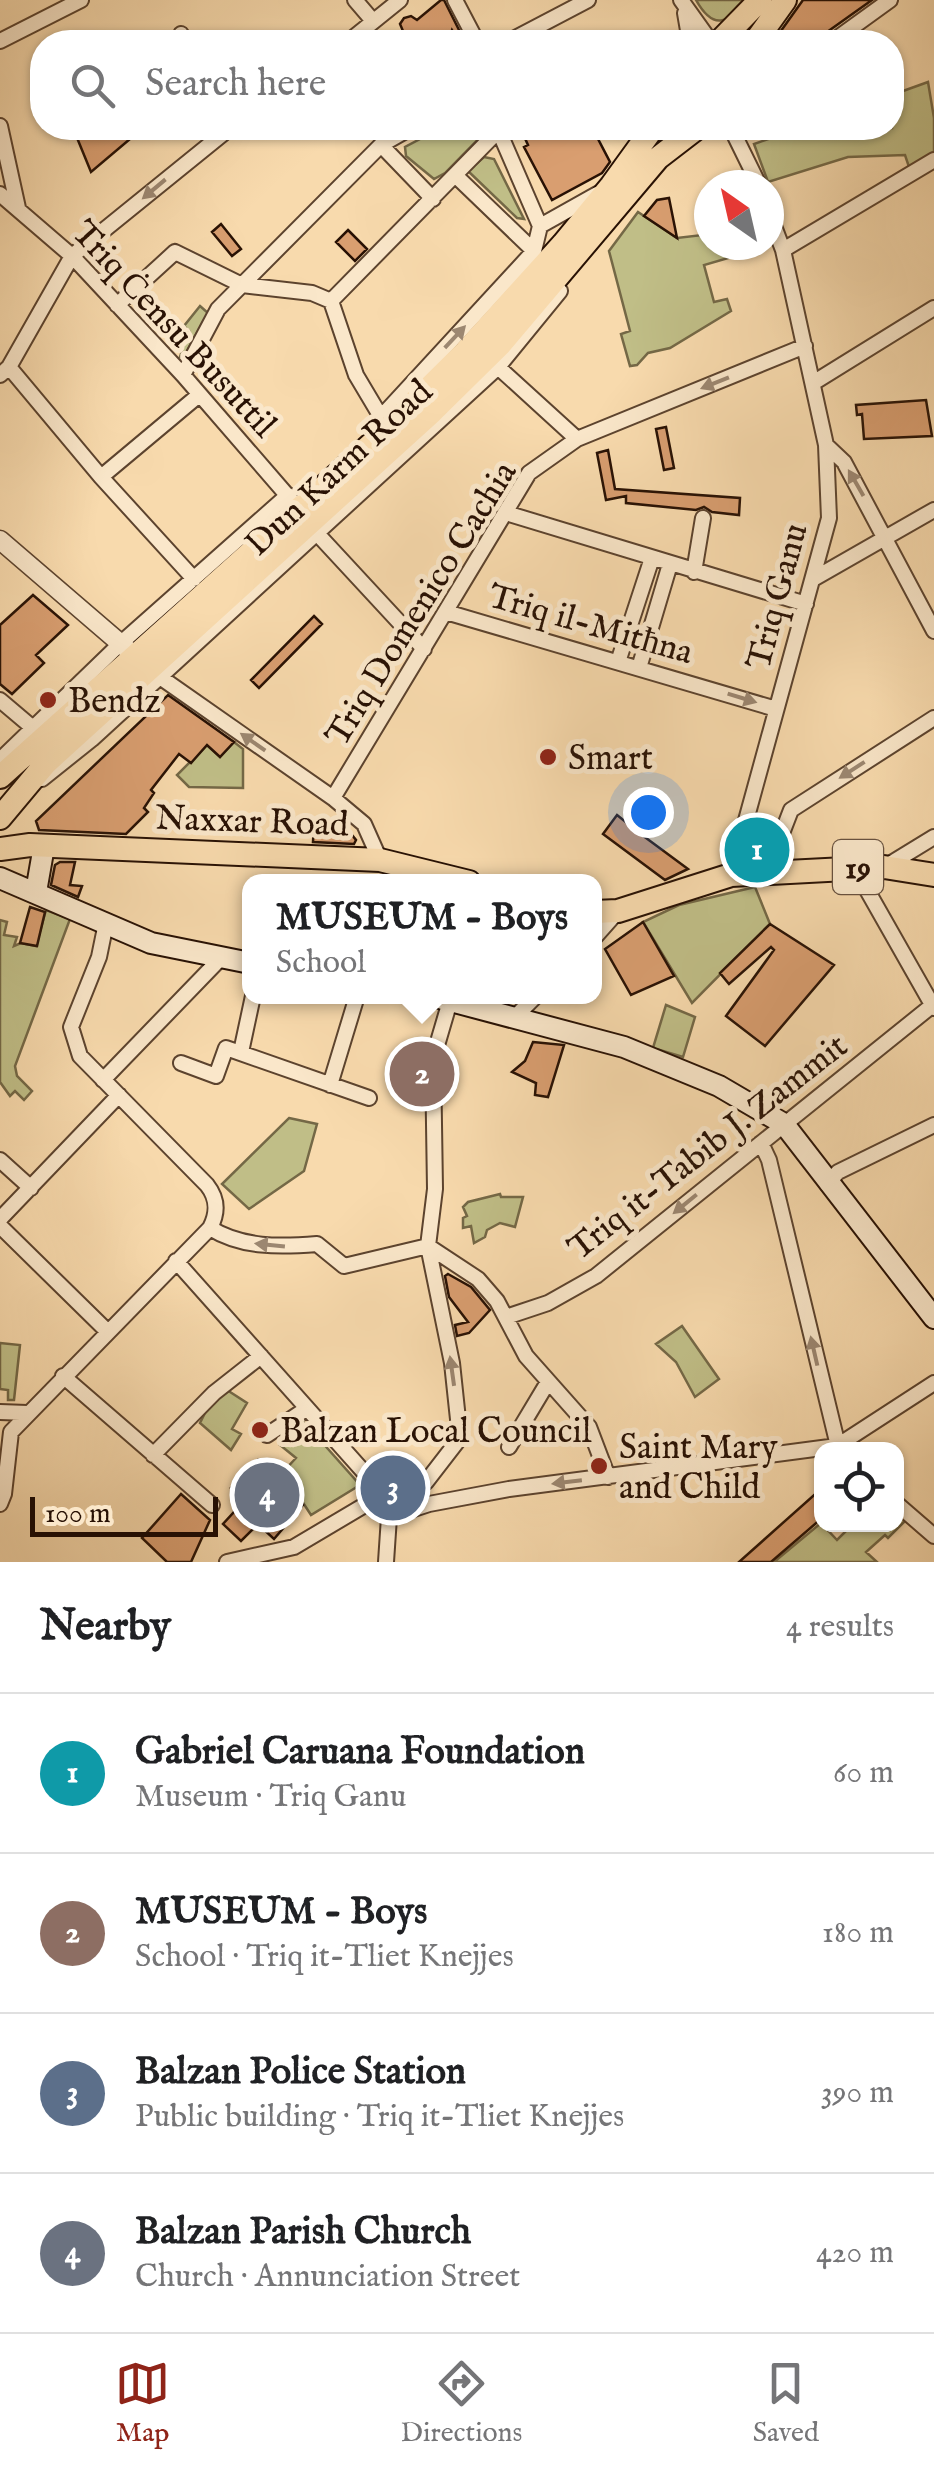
<!DOCTYPE html>
<meta charset="utf-8">
<style>
:root{--surface:#fff;--page:#f2f2f2;--text:#202124;--muted:#757577;--line:#e0e0e0;--accent:#8f2418}
body{margin:0;font-family:"IM FELL English",serif;background:var(--page);color:var(--text)}
.controls{position:absolute;right:30px;bottom:30px;display:grid;overflow:hidden;border-radius:20px;box-shadow:0 2px 8px #0004}
.controls button{width:90px;height:90px;display:grid;place-items:center;padding:0;border:0;border-bottom:2px solid var(--line);background:var(--surface);color:var(--text);font:50px sans-serif}
.compass{position:absolute;left:694px;top:170px;width:90px;height:90px;border-radius:50%;background:var(--surface);box-shadow:0 2px 8px #0004;rotate:326deg}
.scale{position:absolute;left:30px;bottom:25px;width:188px;box-sizing:border-box;padding-left:10px;border:5px solid #281104;border-top:0;font-size:28px;line-height:35px;white-space:nowrap;color:#281104;-webkit-text-stroke:8px #fae7ca;paint-order:stroke}
.you{position:absolute;left:648px;top:812px;width:35px;height:35px;margin:-25px;border:8px solid #fff;border-radius:50%;background:#1a73e8;box-shadow:0 0 0 15px #1a73e833}
.badge{display:grid;place-items:center;width:65px;height:65px;border-radius:50%;background:var(--accent);color:#fff;font-size:32px;font-weight:700}
.pin{position:absolute;translate:-50% -50%;border:5px solid #fff;box-shadow:0 2px 10px #0006}
.popup{position:absolute;left:242px;top:874px;width:360px;height:130px;box-sizing:border-box;display:grid;place-content:center;border-radius:20px;background:var(--surface);filter:drop-shadow(0 2px 8px #0005);font-size:32px;white-space:nowrap;color:var(--muted)}
.popup b{font-size:38px;color:var(--text)}
.popup::after{content:'';position:absolute;left:50%;top:100%;margin-left:-20px;border:20px solid transparent;border-top-color:var(--surface)}
.list{margin:0;padding:0;list-style:none}
h2{display:flex;justify-content:space-between;align-items:center;height:130px;margin:0;padding:0 40px;font-size:42px}
h2 small{font-size:32px;font-weight:400;color:var(--muted)}
.list li{display:grid;grid-template-columns:65px 1fr auto;gap:30px;align-items:center;box-sizing:border-box;height:160px;padding:0 40px;border-top:2px solid var(--line)}
.list b{display:block;font-size:38px;white-space:nowrap}
.list p{margin:0;font-size:32px;white-space:nowrap;color:var(--muted)}
.list em{font-size:32px;font-style:normal;color:var(--muted)}
.icon{flex:none;width:55px;height:55px;fill:none;stroke:currentColor;stroke-width:2;stroke-linecap:round;stroke-linejoin:round}
.map{position:relative;flex:none;width:934px;height:1562px;overflow:hidden}
.search{position:absolute;background:var(--surface);box-shadow:0 2px 8px #0004;left:30px;right:30px;top:30px;height:110px;display:flex;align-items:center;gap:25px;box-sizing:border-box;padding:0 35px;border-radius:40px;color:var(--muted);font-size:38px}
.sheet{height:770px;background:var(--surface)}
nav{display:flex;justify-content:space-around;align-items:center;box-sizing:border-box;height:140px;border-top:2px solid var(--line);background:var(--surface);font-size:28px;color:var(--muted)}
nav a{display:grid;justify-items:center;gap:5px}
nav .on{color:var(--accent)}
.map>svg:first-child{display:block}
.green{fill:#c0be87;stroke:#746846;stroke-width:2.5}
.building{fill:#d99e70;stroke:#281104;stroke-width:2.5}
.lines{fill:none;stroke-linecap:round;stroke-linejoin:round}
.minor-casing{stroke:#5c432e;stroke-width:18}
.tertiary-casing{stroke:#5c432e;stroke-width:21}
.secondary-casing{stroke:#281104;stroke-width:24}
.primary-casing{stroke:#281104;stroke-width:26}
.trunk-casing{stroke:#281104;stroke-width:26}
.minor{stroke:#fae7ca;stroke-width:14}
.tertiary{stroke:#fae7ca;stroke-width:18}
.secondary{stroke:#fae7ca;stroke-width:20}
.primary{stroke:#f8daad;stroke-width:22}
.trunk{stroke:#f8daad;stroke-width:22}
.oneway{fill:#9c8771}
.poi-dot{fill:#8f2418;stroke:#fae7ca;stroke-width:4}
.labels{text-anchor:middle;stroke-width:10;stroke-linejoin:round;paint-order:stroke}
.shield{fill:#fae7ca;stroke:#67513f;stroke-width:2.5}
.shield-label{font-size:32px;font-weight:bold;fill:#281104}
.street-label{font-size:35px;fill:#281104;stroke:#fae7ca}
.poi-label{font-size:35px;fill:#281104;stroke:#fae7ca;text-anchor:start}
</style>
<div class="map">
<svg width="934" height="1562" viewBox="0 0 934 1562">
<rect width="100%" height="100%" fill="#f8daad"/>
<filter id="stains"><feTurbulence type="fractalNoise" baseFrequency=".002" numOctaves="4"/><feColorMatrix values="0 0 0 0 .2 0 0 0 0 .09 0 0 0 0 .02 0 0 0 .5 -.17"/></filter>
<radialGradient id="worn" r=".72"><stop offset=".6" stop-color="#630" stop-opacity="0"/><stop offset="1" stop-color="#630" stop-opacity=".3"/></radialGradient>
<path class="green" d="M 696,0 L 752,0 C 728,20 715,34 696,0 Z
M 928,82 L 934,118 L 934,153 L 909,167 L 905,155 L 848,157 L 768,182 L 754,144 L 800,128 L 892,128 L 892,95 Z
M 441,128 L 489,128 L 445,173 L 434,179 L 406,156 L 405,147 Z
M 484,157 L 494,159 L 524,219 L 517,218 L 468,171 Z
M 638,212 L 677,238 L 703,235 L 699,217 L 709,214 L 709,245 L 766,247 L 704,265 L 714,302 L 727,299 L 731,311 L 670,348 L 648,353 L 637,365 L 630,366 L 621,334 L 630,331 L 609,251 Z
M 200,306 L 208,313 L 183,358 L 180,357 L 182,351 L 175,338 L 189,331 L 184,326 Z
M 234,742 L 243,749 L 243,788 L 189,787 L 177,775 L 207,745 L 220,757 Z
M 755,887 L 770,924 L 692,1003 L 643,922 L 679,905 Z
M 46,910 L 70,919 L 15,1066 L 17,1076 L 32,1091 L 24,1100 L 15,1091 L 10,1096 L 0,1082 L 0,920 L 7,922 L 4,935 L 17,937 L 14,946 L 21,943 L 36,946 Z
M 666,1005 L 695,1017 L 683,1057 L 653,1048 Z
M 289,1118 L 317,1124 L 304,1171 L 249,1209 L 222,1184 Z
M 500,1194 L 501,1197 L 523,1197 L 515,1227 L 500,1223 L 487,1230 L 485,1237 L 474,1243 L 471,1226 L 463,1228 L 463,1218 L 467,1216 L 463,1207 L 468,1202 Z
M 682,1326 L 719,1379 L 695,1397 L 676,1362 L 656,1344 Z
M 0,1343 L 20,1345 L 14,1400 L 8,1400 L 8,1390 L 0,1389 Z
M 227,1390 L 247,1403 L 232,1429 L 241,1434 L 231,1450 L 200,1423 L 205,1413 Z
M 304,1422 L 360,1485 L 311,1515 L 283,1472 L 296,1458 L 280,1445 Z
M 897,1508 L 908,1518 L 888,1538 L 885,1535 L 866,1552 L 877,1562 L 774,1562 L 821,1523 L 837,1540 L 852,1525 L 896,1524 Z"/>
<path class="building" d="M 441,0 L 444,0 L 465,42 L 460,42 L 452,30 L 448,42 L 389,42 L 403,31 L 400,24 L 404,18 L 411,16 L 417,20 Z
M 803,0 L 872,0 L 813,42 L 773,42 Z
M 73,128 L 143,128 L 91,172 Z
M 536,128 L 611,128 L 596,135 L 610,162 L 602,173 L 552,200 L 524,147 L 528,145 L 523,134 Z
M 669,198 L 677,238 L 644,216 L 657,200 Z
M 221,224 L 241,249 L 232,256 L 212,232 Z
M 348,230 L 367,249 L 355,261 L 336,242 Z
M 926,400 L 932,436 L 864,439 L 862,414 L 857,415 L 856,405 Z
M 666,427 L 674,468 L 664,470 L 656,429 Z
M 608,450 L 615,489 L 740,498 L 739,515 L 712,512 L 704,507 L 696,510 L 626,503 L 626,496 L 606,500 L 597,453 Z
M 33,595 L 68,625 L 36,655 L 44,663 L 12,694 L 0,684 L 0,625 Z
M 314,616 L 322,624 L 259,688 L 251,680 Z
M 168,695 L 234,742 L 220,757 L 207,745 L 191,763 L 179,754 L 151,790 L 154,793 L 144,808 L 148,812 L 126,834 L 39,830 L 36,821 Z
M 617,815 L 642,835 L 688,869 L 665,880 L 603,834 Z
M 314,825 L 339,827 L 338,834 L 352,835 L 356,840 L 354,844 L 313,842 Z
M 751,841 L 768,842 L 767,858 L 747,858 Z
M 60,862 L 75,862 L 70,885 L 82,886 L 78,897 L 51,885 L 55,865 Z
M 30,907 L 45,912 L 37,946 L 20,943 Z
M 643,922 L 674,976 L 631,995 L 605,949 Z
M 770,924 L 834,965 L 765,1046 L 726,1016 L 774,950 L 771,947 L 729,984 L 720,973 Z
M 533,1042 L 564,1045 L 548,1097 L 535,1095 L 536,1083 L 512,1072 L 525,1061 Z
M 448,1274 L 471,1287 L 490,1310 L 469,1333 L 457,1336 L 455,1325 L 468,1322 L 449,1297 L 445,1276 Z
M 258,1460 L 271,1472 L 274,1468 L 283,1472 L 303,1505 L 274,1539 L 258,1524 L 241,1541 L 223,1524 L 244,1501 L 231,1488 Z
M 822,1488 L 822,1518 L 771,1562 L 739,1562 Z
M 181,1494 L 210,1520 L 191,1562 L 167,1562 L 142,1538 Z"/>
<g class="lines">
<defs>
<path id="minor" d="M 355,0 L 373,21
M 455,0 L 477,42
M 681,0 L 711,42
M 685,13 L 690,42
M 181,34 L 185,42
M 0,41 L 81,0
M 348,42 L 400,0
M 508,42 L 588,0
M 832,42 L 890,0
M 0,126 L 18,208
M 731,128 L 759,185
M 498,129 L 540,226
M 381,145 L 433,199
M 455,175 L 534,251
M 0,194 L 72,256 L 183,375 L 299,509
M 783,250 L 934,160
M 331,301 L 501,128
M 117,305 L 175,252 L 242,285 L 312,293 L 331,301 L 356,375 L 381,417
M 9,367 L 101,477 L 194,579
M 498,367 L 577,439
M 0,375 L 9,367 L 72,256 L 230,128
M 183,375 L 218,309 L 381,145 L 411,128
M 813,383 L 934,308
M 379,424 L 381,417 L 534,251 L 540,226 L 597,194
M 826,445 L 844,462 L 934,631
M 101,477 L 199,395
M 506,513 L 806,604
M 311,527 L 424,649
M 694,572 L 703,518
M 815,578 L 934,510
M 446,612 L 776,709
M 618,662 L 652,558
M 639,668 L 670,564
M 160,677 L 333,798 L 364,824 L 380,860
M 0,700 L 33,728
M 0,760 L 120,644 L 288,495
M 42,779 L 92,739 L 498,367 L 560,291
M 333,798 L 529,473 L 577,439 L 805,346
M 854,867 L 934,1008
M 885,867 L 934,837
M 781,872 L 779,841 L 791,810 L 934,718
M 731,875 L 829,518 L 826,445 L 783,250 L 769,213
M 594,938 L 618,911
M 514,1018 L 536,996
M 241,1052 L 253,996
M 181,1063 L 216,1076 L 226,1048 L 369,1098
M 103,1080 L 220,959
M 330,1085 L 357,996
M 761,1143 L 769,1160 L 839,1450
M 0,1160 L 31,1188
M 827,1184 L 838,1172 L 934,1125
M 0,1219 L 119,1095
M 0,1226 L 107,1331
M 210,1228 C 242,1248 280,1247 317,1244 L 344,1266 L 428,1246 L 478,1279 L 497,1301 L 526,1356 L 589,1427 L 608,1477
M 176,1261 L 371,1480 L 389,1517 L 386,1562
M 506,1317 L 548,1303 L 596,1276 L 934,1004
M 63,1376 L 212,1505
M 0,1412 L 27,1413
M 267,1435 L 306,1409
M 509,1447 L 548,1382
M 153,1455 L 214,1393 L 261,1356
M 896,1503 L 934,1536
M 0,1504 L 4,1494 L 11,1432 L 210,1228 C 218,1213 218,1199 207,1185 L 80,1056 L 71,1027 L 99,957 L 106,923
M 386,1509 L 426,1482 L 460,1438 L 452,1363 L 428,1246 L 435,1189 L 433,1059 L 450,1001
M 389,1517 L 429,1504 L 509,1489 L 837,1446 L 934,1383
M 227,1562 L 294,1547 L 380,1496"/>
<path id="tertiary" d="M 0,540 L 135,656"/>
<path id="secondary" d="M 0,878 L 151,943 L 250,963
M 36,892 L 44,846
M 432,996 L 624,1047 L 719,1086 L 784,1124 L 934,1318"/>
<path id="primary" d="M 0,849 L 30,845 L 380,860 L 469,882
M 594,912 L 618,911 L 731,875 L 884,867 L 934,875"/>
<path id="trunk" d="M 719,42 L 760,0
M 755,42 L 785,0
M 0,777 L 376,440 L 466,351 L 563,244 L 611,186 L 653,128
M 0,818 L 46,763 L 432,412 L 500,345 L 658,158 L 697,128"/>
</defs>
<use href="#minor" class="minor-casing"/>
<use href="#tertiary" class="tertiary-casing"/>
<use href="#secondary" class="secondary-casing"/>
<use href="#primary" class="primary-casing"/>
<use href="#trunk" class="trunk-casing"/>
<use href="#minor" class="minor"/>
<use href="#tertiary" class="tertiary"/>
<use href="#secondary" class="secondary"/>
<use href="#primary" class="primary"/>
<use href="#trunk" class="trunk"/>
</g>
<defs><path id="oneway-solid" d="M-6-.8H1V-3.2L6.5 0L1 3.2V.8H-6Z" transform="scale(2.5)"/></defs>
<g class="oneway">
<use href="#oneway-solid" transform="translate(154 189) rotate(140)"/>
<use href="#oneway-solid" transform="translate(455 337) rotate(-47)"/>
<use href="#oneway-solid" transform="translate(715 383) rotate(158)"/>
<use href="#oneway-solid" transform="translate(856 483) rotate(-120)"/>
<use href="#oneway-solid" transform="translate(742 698) rotate(17)"/>
<use href="#oneway-solid" transform="translate(253 742) rotate(-145)"/>
<use href="#oneway-solid" transform="translate(852 770) rotate(147)"/>
<use href="#oneway-solid" transform="translate(685 1204) rotate(141)"/>
<use href="#oneway-solid" transform="translate(270 1245) rotate(-174)"/>
<use href="#oneway-solid" transform="translate(814 1351) rotate(-103)"/>
<use href="#oneway-solid" transform="translate(452 1371) rotate(-98)"/>
<use href="#oneway-solid" transform="translate(567 1482) rotate(173)"/>
</g>
<g class="poi-dot">
<circle cx="48" cy="700" r="10"/>
<circle cx="548" cy="757" r="10"/>
<circle cx="260" cy="1430" r="10"/>
<circle cx="599" cy="1466" r="10"/>
</g>
<g class="labels">
<rect class="shield" x="833" y="840" width="50" height="54" rx="8"/>
<g class="shield-label">
<text x="858" y="878">19</text>
</g>
<g class="street-label">
<text transform="translate(175 328) rotate(47)" y="12">Triq Ċensu Busuttil</text>
<text transform="translate(338 467) rotate(-43)" y="12">Dun Karm Road</text>
<text transform="translate(776 596) rotate(-75)" y="12">Triq Ganu</text>
<text transform="translate(420 603) rotate(-58)" y="12">Triq Domenico Cachia</text>
<text transform="translate(591 623) rotate(16)" y="12">Triq il-Mitħna</text>
<text transform="translate(252 820) rotate(2)" y="12">Naxxar Road</text>
<text transform="translate(707 1146) rotate(-38)" y="12">Triq it-Tabib J. Zammit</text>
</g>
<g class="poi-label">
<text x="68" y="712">Bendz</text>
<text x="568" y="769">Smart</text>
<text x="280" y="1442">Balzan Local Council</text>
<text x="619" y="1458">Saint Mary<tspan x="619" dy="40">and Child</tspan></text>
</g>
</g>
<rect width="100%" height="100%" filter="url(#stains)"/>
<rect width="100%" height="100%" fill="url(#worn)"/>
</svg>
<div class="controls">
<button><svg class="icon" aria-label="locate" viewBox="0 0 24 24"><circle cx="12" cy="12" r="6"/><path d="M12 2v4M12 18v4M2 12h4M18 12h4"/></svg></button>
</div>
<svg class="compass" viewBox="-18 -18 36 36"><path d="M0-13l5 13h-10z" fill="#e53935"/><path d="M0 13l5-13h-10z" fill="#757577"/></svg>
<div class="scale">100 m</div>
<div class="you"></div>
<div class="pin badge" style="left:757px;top:850px;background:#0f9aa8">1</div>
<div class="pin badge" style="left:422px;top:1074px;background:#8d6e63">2</div>
<div class="popup"><b>MUSEUM - Boys</b>School</div>
<div class="pin badge" style="left:393px;top:1488px;background:#5c6f8a">3</div>
<div class="pin badge" style="left:267px;top:1495px;background:#6b7280">4</div>
<div class="search"><svg class="icon" aria-label="search" viewBox="0 0 24 24"><circle cx="10" cy="10" r="6"/><path d="M15 15l6 6"/></svg>Search here</div>
</div>
<section class="sheet">
<h2>Nearby<small>4 results</small></h2>
<ul class="list">
<li><span class="badge" style="background:#0f9aa8">1</span><div><b>Gabriel Caruana Foundation</b><p>Museum · Triq Ganu</p></div><em>60 m</em></li>
<li><span class="badge" style="background:#8d6e63">2</span><div><b>MUSEUM - Boys</b><p>School · Triq it-Tliet Knejjes</p></div><em>180 m</em></li>
<li><span class="badge" style="background:#5c6f8a">3</span><div><b>Balzan Police Station</b><p>Public building · Triq it-Tliet Knejjes</p></div><em>390 m</em></li>
<li><span class="badge" style="background:#6b7280">4</span><div><b>Balzan Parish Church</b><p>Church · Annunciation Street</p></div><em>420 m</em></li>
</ul>
</section>
<nav>
<a class="on"><svg class="icon" aria-label="map" viewBox="0 0 24 24"><path d="M3 6l6-2 6 2 6-2v14l-6 2-6-2-6 2zM9 4v14M15 6v14"/></svg>Map</a>
<a><svg class="icon" aria-label="directions" viewBox="0 0 24 24"><path d="M12 3l9 9-9 9-9-9zM9 14v-3h6M13 9l2 2-2 2"/></svg>Directions</a>
<a><svg class="icon" aria-label="saved" viewBox="0 0 24 24"><path d="M7 4h10v16l-5-4-5 4z"/></svg>Saved</a>
</nav>
